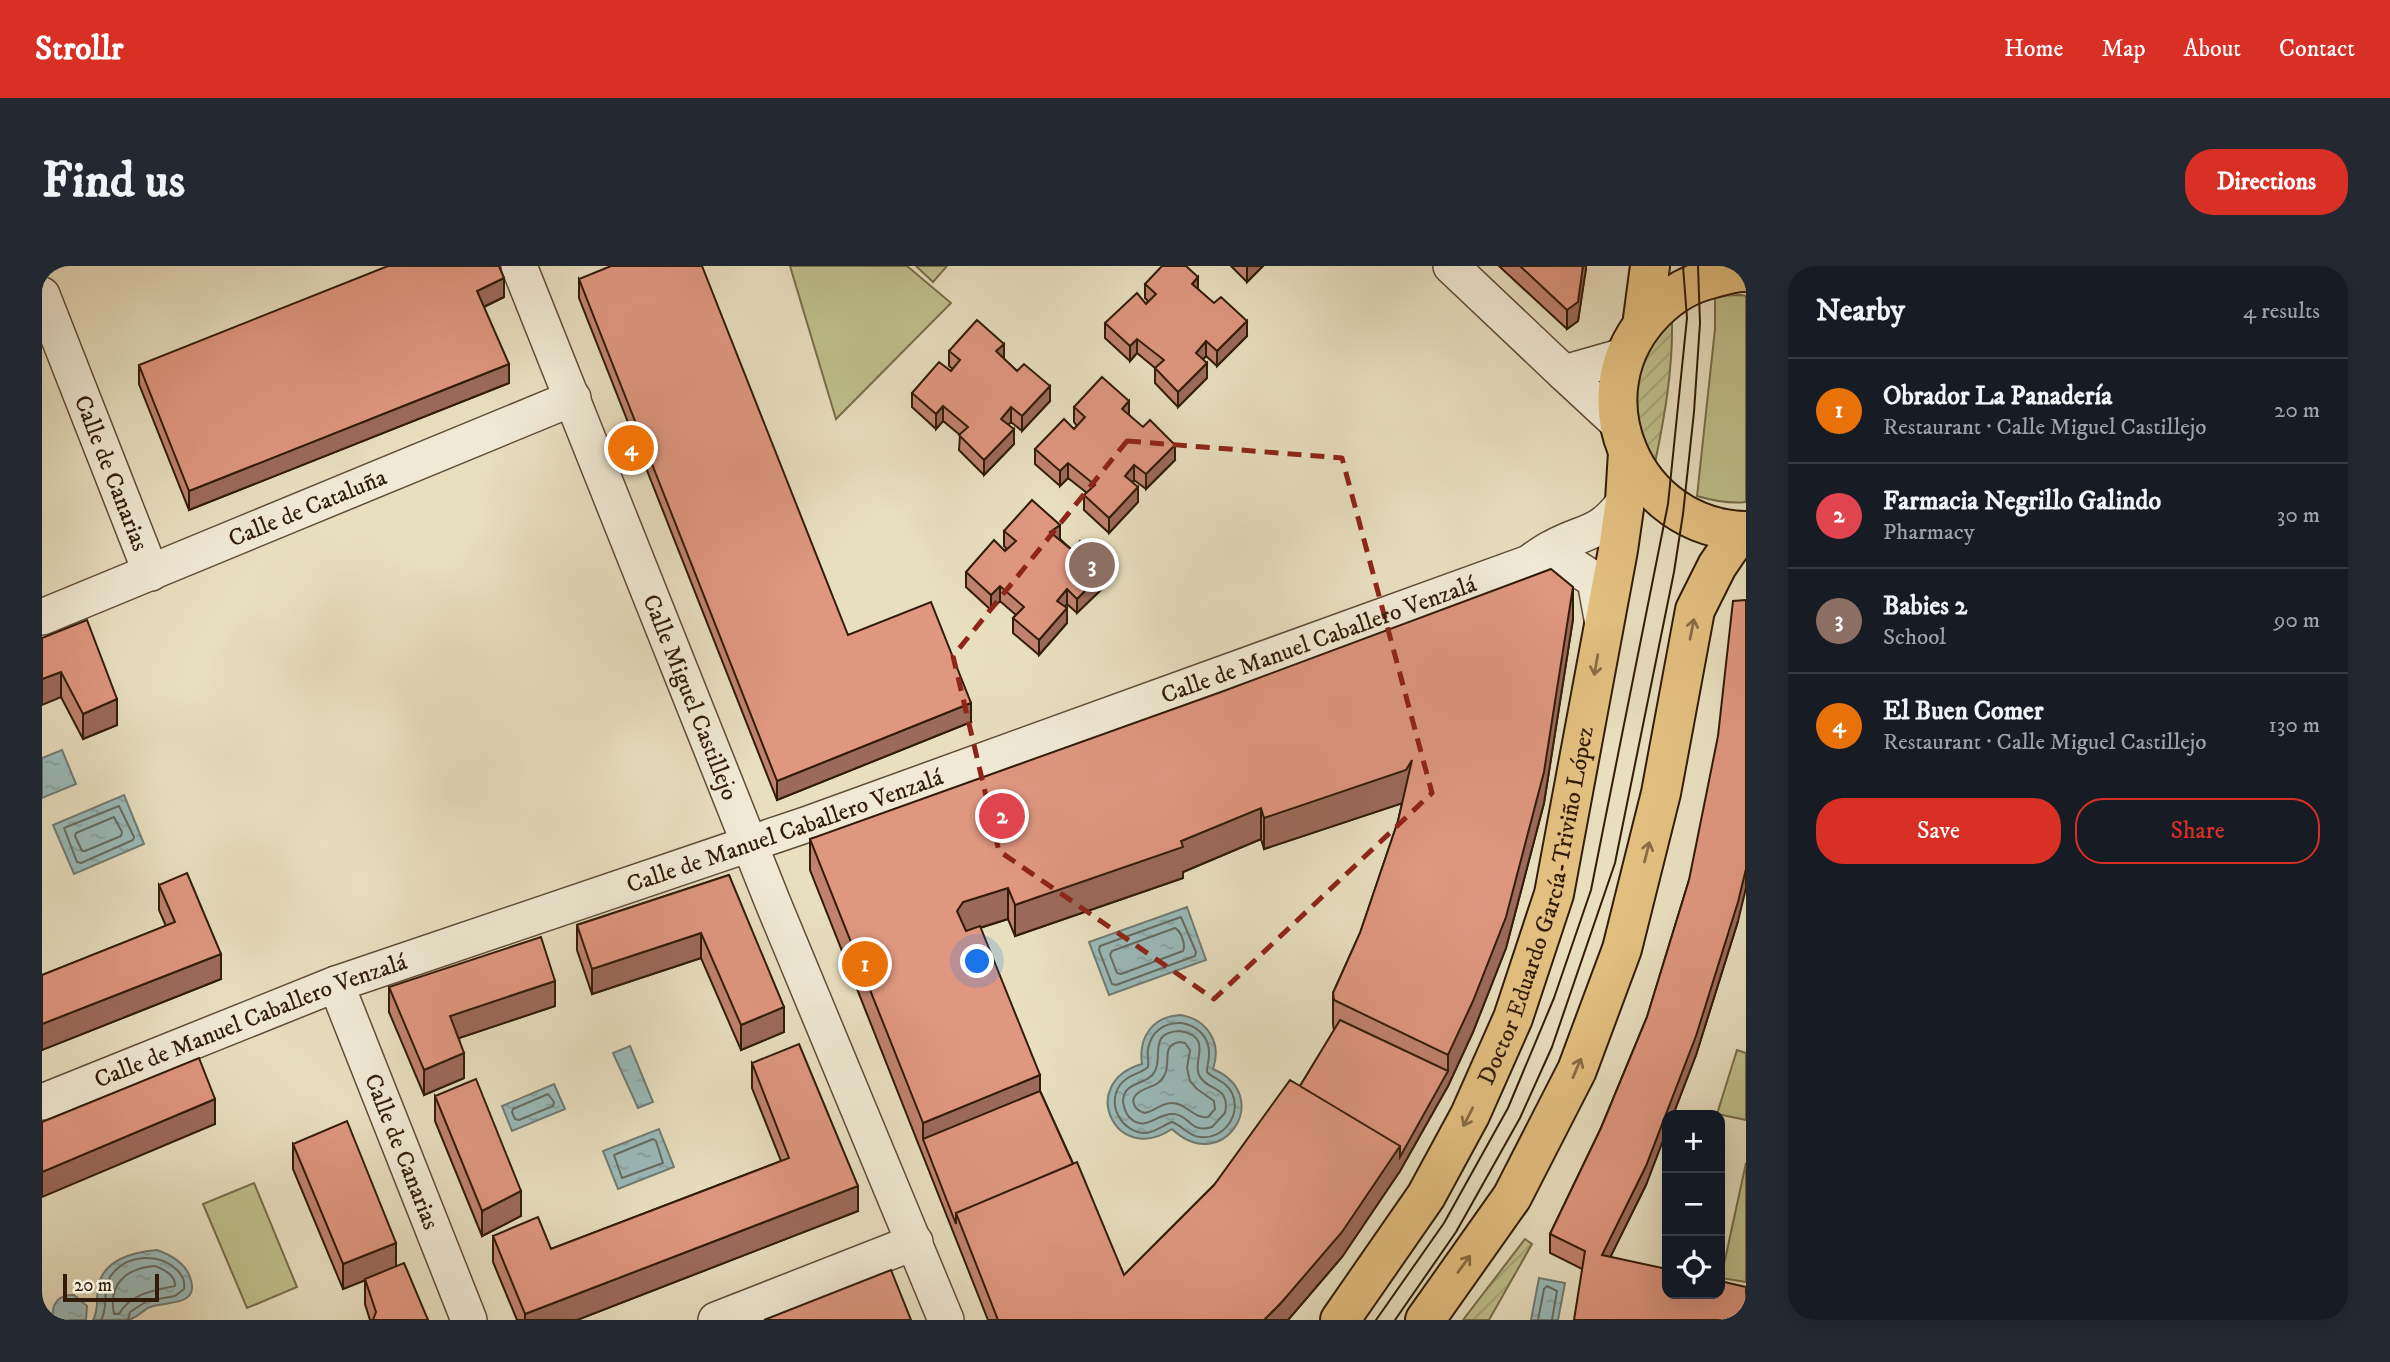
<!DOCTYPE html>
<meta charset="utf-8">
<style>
:root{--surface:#171b24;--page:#242831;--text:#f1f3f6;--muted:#9ea1a6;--line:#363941;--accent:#d93025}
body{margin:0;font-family:"IM FELL DW Pica",serif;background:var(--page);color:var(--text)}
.controls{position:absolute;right:21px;bottom:21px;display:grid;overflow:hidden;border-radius:14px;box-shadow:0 7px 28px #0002}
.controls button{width:63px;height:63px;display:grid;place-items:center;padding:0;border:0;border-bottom:2px solid var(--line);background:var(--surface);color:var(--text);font:35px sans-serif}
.scale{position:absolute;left:21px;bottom:18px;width:96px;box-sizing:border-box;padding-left:7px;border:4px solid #321c09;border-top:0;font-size:19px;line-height:24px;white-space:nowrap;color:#321c09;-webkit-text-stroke:5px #f0ead5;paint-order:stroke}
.you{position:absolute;left:936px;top:696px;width:24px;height:24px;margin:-18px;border:5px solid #fff;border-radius:50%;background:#1a73e8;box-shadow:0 0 0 10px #1a73e833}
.badge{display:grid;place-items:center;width:46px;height:46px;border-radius:50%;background:var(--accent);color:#fff;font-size:23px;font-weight:700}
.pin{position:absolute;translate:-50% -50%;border:4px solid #fff;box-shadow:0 2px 7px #0006}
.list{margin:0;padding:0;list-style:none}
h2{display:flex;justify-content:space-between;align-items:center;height:91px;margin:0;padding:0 28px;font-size:30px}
h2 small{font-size:23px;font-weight:400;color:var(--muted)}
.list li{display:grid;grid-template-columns:46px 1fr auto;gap:21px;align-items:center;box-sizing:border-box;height:105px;padding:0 28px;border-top:2px solid var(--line)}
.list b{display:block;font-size:26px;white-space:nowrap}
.list p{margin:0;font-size:23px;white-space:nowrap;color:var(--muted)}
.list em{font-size:23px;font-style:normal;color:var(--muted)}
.actions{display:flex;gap:14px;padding:21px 28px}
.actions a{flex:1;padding:16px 0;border:2px solid var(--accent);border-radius:28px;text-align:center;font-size:24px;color:var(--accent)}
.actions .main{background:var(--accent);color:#fff}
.icon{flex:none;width:38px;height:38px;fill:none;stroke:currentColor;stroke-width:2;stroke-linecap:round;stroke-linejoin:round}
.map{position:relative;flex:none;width:1704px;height:1054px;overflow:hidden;border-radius:28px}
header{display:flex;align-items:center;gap:42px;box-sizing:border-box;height:98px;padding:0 35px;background:var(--accent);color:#fff}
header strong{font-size:33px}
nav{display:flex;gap:38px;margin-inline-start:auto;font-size:24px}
.intro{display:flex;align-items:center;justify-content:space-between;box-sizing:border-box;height:168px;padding:0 42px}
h1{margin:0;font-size:49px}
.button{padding:18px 32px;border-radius:28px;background:var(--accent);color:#fff;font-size:24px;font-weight:700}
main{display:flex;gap:42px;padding:0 42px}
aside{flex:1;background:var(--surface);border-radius:28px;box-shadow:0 7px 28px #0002}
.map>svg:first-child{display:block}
.green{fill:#bec08d;stroke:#786e4b;stroke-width:2}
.garden{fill:url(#garden-furrows);stroke:#786e4b;stroke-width:2}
.water{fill:url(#water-ripples);stroke:#707b73;stroke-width:2}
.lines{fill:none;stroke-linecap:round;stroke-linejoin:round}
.shore{stroke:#666b62;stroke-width:2}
.minor-casing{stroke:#604d36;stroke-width:38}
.highway-casing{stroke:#321c09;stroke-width:42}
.minor{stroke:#f0ead5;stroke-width:35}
.highway{stroke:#e4c080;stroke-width:38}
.tram{stroke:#321c09;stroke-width:2}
.wall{fill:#c0826e;stroke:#321c09;stroke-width:2;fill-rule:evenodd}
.shaded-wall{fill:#9c6a5a;stroke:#321c09;stroke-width:2}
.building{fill:#df9780;stroke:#321c09;stroke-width:2}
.oneway{stroke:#8b6e44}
.marked{fill:none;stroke:#8f2418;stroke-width:5;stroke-dasharray:14 9;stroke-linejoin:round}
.labels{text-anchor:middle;stroke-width:5;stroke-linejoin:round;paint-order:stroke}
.street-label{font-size:24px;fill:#321c09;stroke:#f0ead5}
</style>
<header>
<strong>Strollr</strong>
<nav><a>Home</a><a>Map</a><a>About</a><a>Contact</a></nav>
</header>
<div class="intro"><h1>Find us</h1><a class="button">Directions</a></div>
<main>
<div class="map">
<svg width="1704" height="1054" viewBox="0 0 1704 1054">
<defs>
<pattern id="garden-furrows" width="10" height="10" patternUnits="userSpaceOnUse" patternTransform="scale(1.75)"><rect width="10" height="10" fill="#bec08d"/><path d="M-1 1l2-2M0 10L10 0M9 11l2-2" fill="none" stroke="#a4a478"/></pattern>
<pattern id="water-ripples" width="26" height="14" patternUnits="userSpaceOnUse" patternTransform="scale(1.75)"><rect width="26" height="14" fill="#9ababa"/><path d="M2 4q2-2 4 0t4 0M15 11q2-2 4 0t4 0" fill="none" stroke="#859f9f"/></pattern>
</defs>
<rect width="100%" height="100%" fill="#e8dfbf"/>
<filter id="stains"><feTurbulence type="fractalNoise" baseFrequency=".00286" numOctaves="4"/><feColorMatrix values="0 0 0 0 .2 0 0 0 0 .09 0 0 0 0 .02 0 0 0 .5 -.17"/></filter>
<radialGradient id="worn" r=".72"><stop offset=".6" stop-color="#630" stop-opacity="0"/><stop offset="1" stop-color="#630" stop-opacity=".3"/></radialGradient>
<path class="green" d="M 748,0 L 865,0 L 909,37 L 794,153 Z
M 874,0 L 905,0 L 891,16 Z
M 1699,29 L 1704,30 L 1704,236 C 1687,238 1672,235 1655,230 L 1673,63 L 1673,30 Z
M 1695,784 L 1704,787 L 1704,854 L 1675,848 Z
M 1704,897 L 1704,1016 L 1679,1012 Z
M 212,917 L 255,1021 L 205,1042 L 161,938 Z"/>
<path class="garden" d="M 1630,53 C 1631,102 1623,149 1613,197 L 1600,179 L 1591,110 L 1599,88 Z
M 1483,973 L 1490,978 L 1447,1054 L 1421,1054 Z"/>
<path class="water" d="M 20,484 L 34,518 L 0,532 L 0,492 Z
M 82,529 L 102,578 L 32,608 L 11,559 Z
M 1145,641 L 1164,694 L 1067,729 L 1047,676 Z
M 1139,749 C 1166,754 1180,777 1171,803 C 1234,830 1180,911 1130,863 C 1074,901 1034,817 1100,798 C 1096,771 1111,750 1139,749 Z
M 588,780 L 611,836 L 596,842 L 571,787 Z
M 512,818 L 523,843 L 470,865 L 460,840 Z
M 617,863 L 632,901 L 576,923 L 561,885 Z
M 115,984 C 129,989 143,997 148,1011 C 159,1041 124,1035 108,1041 C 101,1044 96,1051 89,1053 C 79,1054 62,1054 51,1054 C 57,1044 54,1034 56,1022 C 60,994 91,986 115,984 Z
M 1497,1012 L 1523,1017 L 1516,1054 L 1489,1054 Z
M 32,1029 L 45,1040 L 44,1054 L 12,1054 C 8,1039 16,1028 32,1029 Z"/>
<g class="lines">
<path class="shore" d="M 77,540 L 92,571 L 91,574 L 39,597 L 35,596 L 22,562 Z
M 72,551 L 80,566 L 79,570 L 43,585 L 40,585 L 33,570 L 34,567 Z
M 1139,651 L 1154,686 L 1153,690 L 1074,719 L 1070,718 L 1057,684 L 1058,680 Z
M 1133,662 C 1139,665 1144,679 1141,685 L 1079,708 L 1075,707 L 1068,689 L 1070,685 Z
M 1139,757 C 1155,759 1168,771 1167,789 C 1167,795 1165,799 1165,806 C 1173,814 1184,815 1190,827 C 1200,848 1182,874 1158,871 C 1146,870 1141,860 1130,856 C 1121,859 1114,866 1104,867 C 1080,867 1064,839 1078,819 C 1086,808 1097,809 1106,801 C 1107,795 1105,789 1106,783 C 1109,766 1122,756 1139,757 Z
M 1138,765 C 1172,771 1150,794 1157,809 C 1165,826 1189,819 1183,847 L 1170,861 C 1148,868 1148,849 1132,848 C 1115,846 1104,868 1087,851 C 1084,847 1082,842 1081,836 C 1081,814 1106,820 1113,805 C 1121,790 1106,766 1138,765 Z
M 1137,776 L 1143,777 L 1148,784 L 1145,802 L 1148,815 L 1155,823 L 1172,835 L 1173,843 L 1166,851 C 1151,853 1145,837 1130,837 C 1119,837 1113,845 1103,847 C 1094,845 1086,835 1096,827 C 1106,819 1117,822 1123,808 C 1129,795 1119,780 1137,776 Z
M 506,828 L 512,836 L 511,840 L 477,854 L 473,853 L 470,846 L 471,843 Z
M 611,873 L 614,875 L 621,897 L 580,912 L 572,889 Z
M 113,1000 C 122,1003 134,1010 133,1020 C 112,1024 88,1028 77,1048 L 72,1048 C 66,1018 84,1002 113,1000 Z
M 59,1054 C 68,1039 58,1021 71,1007 C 87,988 118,987 135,1004 C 141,1010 143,1015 142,1023 L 133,1030 L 105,1035 L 88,1046 L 86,1054
M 1496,1054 L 1502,1023 L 1505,1020 L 1515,1025 L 1510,1054"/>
<defs>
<g id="minor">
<path id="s1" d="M 477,0 L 731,637 L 904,1054"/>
<path d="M 1409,0 L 1522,107 L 1585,89"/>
<path id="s2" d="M 0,29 L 109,307"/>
<path d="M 1522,107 L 1578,159"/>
<path d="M 1487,297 L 1525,296 L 1551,313 L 1554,320 L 1561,358"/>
<path id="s3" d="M 0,351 L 531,132"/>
<path id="s4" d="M 294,718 L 427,1054"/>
<path id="s5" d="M 0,836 L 294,718 L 766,558 L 1487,297 C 1494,292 1502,286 1510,282 C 1543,264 1558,270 1583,235"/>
<path d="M 674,1054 L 873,976"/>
</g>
<g id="highway">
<path d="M 1704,6 C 1692,5 1680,10 1668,13 C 1647,18 1629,29 1613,45 C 1532,126 1591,263 1704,265"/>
<path d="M 1600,60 L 1608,0"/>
<path id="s6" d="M 1298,1054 L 1384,930 L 1428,849 L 1471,752 L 1512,628 L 1576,284 L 1583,235 L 1586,186"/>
<path d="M 1383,1054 L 1470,931 L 1535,804 L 1580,683 L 1619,527 L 1653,344 L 1675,300 L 1699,265"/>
</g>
</defs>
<use href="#minor" class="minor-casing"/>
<use href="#highway" class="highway-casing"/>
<use href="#minor" class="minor"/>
<use href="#highway" class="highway"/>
<path class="tram" d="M 1334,1054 L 1402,957 L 1466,842 L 1512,732 L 1549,624 L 1626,238 L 1645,52 L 1641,0
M 1353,1054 L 1414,966 L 1478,852 L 1510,781 L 1573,597 L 1632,306 L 1641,248 L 1652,146 L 1658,57 L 1656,0"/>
</g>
<path class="wall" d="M 1189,0 L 1221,0 L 1205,16 Z
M 1457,0 L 1544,0 L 1536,55 L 1525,63 Z
M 537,13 L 806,369 L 929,456 L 735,534 L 537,32 Z
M 1103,18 L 1156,23 L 1205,70 L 1175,100 L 1164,90 L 1161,93 L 1165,112 L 1136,141 L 1113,117 L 1113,102 L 1095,87 L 1088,95 L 1063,72 L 1063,57 L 1104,38 L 1106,35 L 1103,32 Z
M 462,31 L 442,41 L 467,117 L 147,244 L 97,118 L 97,99 Z
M 907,85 L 962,93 L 1008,135 L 980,165 L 969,156 L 966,159 L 972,178 L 942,209 L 917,184 L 918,169 L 901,155 L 894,163 L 870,141 L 870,127 L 909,105 L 911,103 L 907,100 Z
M 1032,141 L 1087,149 L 1133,194 L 1104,223 L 1092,214 L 1091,216 L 1096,236 L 1067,267 L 1042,244 L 1042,229 L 1045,227 L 1026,212 L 1018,220 L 993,198 L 993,183 L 1032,163 L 1035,160 L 1032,156 Z
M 962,265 L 1018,273 L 1066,317 L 1035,347 L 1025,338 L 1023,340 L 1025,357 L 997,389 L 971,367 L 971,352 L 974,349 L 958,335 L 949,344 L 924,321 L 924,306 L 965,283 L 962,280 Z
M 1531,353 L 1502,537 L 1464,682 L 1431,766 L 1406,820 L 1358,905 L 1300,991 L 1246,1054 L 946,1054 L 768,604 L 768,573 ZM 1360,537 L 1356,555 L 1318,667 L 1291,727 L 1291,758 L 1292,765 L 1258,820 L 1172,919 L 1082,1009 L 998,825 L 938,662 L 966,653 L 973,670 L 1141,612 L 1141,606 L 1219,573 L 1222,583 Z
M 0,372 L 75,459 L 41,473 L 19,431 Z
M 687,609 L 742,766 L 699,784 L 659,692 L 550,728 L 535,684 L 535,659 Z
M 1647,614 L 1696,655 L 1654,789 L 1631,849 L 1625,849 L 1604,919 L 1568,991 L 1540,1003 L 1508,987 L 1508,968 L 1559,862 L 1605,751 Z
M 117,619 L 179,713 L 0,784 L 0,709 L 124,660 L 117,644 Z
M 347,721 L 513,740 L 417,772 L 422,812 L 382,829 L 347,746 Z
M 710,797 L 816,945 L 535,1054 L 475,1054 L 451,996 L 451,970 L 509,983 L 739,895 L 710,822 Z
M 393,830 L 479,950 L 440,970 L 393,855 Z
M 251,878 L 354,1000 L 386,1054 L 328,1054 L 323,1038 L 323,1014 L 301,1023 L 251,903 Z"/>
<path class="shaded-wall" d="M 1206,0 L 1221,0 L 1205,16 L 1205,1 Z
M 1541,0 L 1544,0 L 1544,3 L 1536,55 L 1525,63 L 1525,44 Z
M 1156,11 L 1156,25 L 1150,18 Z
M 462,12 L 462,31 L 435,44 L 435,25 Z
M 1205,55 L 1205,70 L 1175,100 L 1175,85 Z
M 1095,73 L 1095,87 L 1088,95 L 1088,80 Z
M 1164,75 L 1164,90 L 1154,102 L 1154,87 Z
M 962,78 L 962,93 L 954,85 Z
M 1165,97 L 1165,112 L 1136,141 L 1136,126 Z
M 467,98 L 467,117 L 147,244 L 147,225 Z
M 1008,120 L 1008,135 L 980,165 L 980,150 Z
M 1087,135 L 1087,150 L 1080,143 Z
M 901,140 L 901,155 L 894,163 L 894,148 Z
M 969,141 L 969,156 L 959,168 L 959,153 Z
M 972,163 L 972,178 L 942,209 L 942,194 Z
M 1133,179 L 1133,194 L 1104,223 L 1104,208 Z
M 1026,197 L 1026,212 L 1018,220 L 1018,205 Z
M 1092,199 L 1092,214 L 1083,225 L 1083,210 Z
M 1096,221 L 1096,236 L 1067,267 L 1067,252 Z
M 1018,259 L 1018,273 L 1008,281 L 1008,266 Z
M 1066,302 L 1066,317 L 1035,347 L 1035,333 Z
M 958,320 L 958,335 L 949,344 L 949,329 Z
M 1531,321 L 1531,353 L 1502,537 L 1464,682 L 1431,766 L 1406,820 L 1358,905 L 1300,991 L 1246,1054 L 1222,1054 L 1406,805 L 1406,789 Z
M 1025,323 L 1025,338 L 1015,350 L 1015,335 Z
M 1025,342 L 1025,357 L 997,389 L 997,374 Z
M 19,406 L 19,431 L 0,439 L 0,413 Z
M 75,433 L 75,459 L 41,473 L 41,448 Z
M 929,437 L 929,456 L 735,534 L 735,515 Z
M 1370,494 L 1364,536 L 1222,583 L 1222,552 Z
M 1219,542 L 1219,573 L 1141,606 L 1141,612 L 973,670 L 973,639 L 1139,575 Z
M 1704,603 L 1704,622 L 1696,655 L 1654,789 L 1631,849 L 1625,849 L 1625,864 L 1604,919 L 1560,1008 L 1560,989 Z
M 966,622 L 966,653 L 921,667 L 915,645 L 921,636 Z
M 659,667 L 659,692 L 550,728 L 550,703 Z
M 179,688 L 179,713 L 0,784 L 0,758 Z
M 513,715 L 513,740 L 408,775 L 408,750 Z
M 742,741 L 742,766 L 699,784 L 699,759 Z
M 422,787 L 422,812 L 382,829 L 382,804 Z
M 998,809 L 998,840 L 881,873 L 881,857 Z
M 173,833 L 173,858 L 0,931 L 0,906 Z
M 816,920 L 816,945 L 535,1054 L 483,1054 L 483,1048 Z
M 479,925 L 479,950 L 440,970 L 440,945 Z
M 354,977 L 354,1002 L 301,1023 L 301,998 Z"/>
<path class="building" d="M 346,0 L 457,0 L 462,12 L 435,25 L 467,98 L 147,225 L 97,99 Z
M 569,0 L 660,0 L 806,369 L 889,336 L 929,437 L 735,515 L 537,13 Z
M 1120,0 L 1144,0 L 1156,11 L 1150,18 L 1172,37 L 1179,31 L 1205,55 L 1175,85 L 1164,75 L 1154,87 L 1165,97 L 1136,126 L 1113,102 L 1122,94 L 1095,73 L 1088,80 L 1063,57 L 1095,27 L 1104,38 L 1114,28 L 1103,18 Z
M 1478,0 L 1541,0 L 1536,36 L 1525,44 Z
M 935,54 L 962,78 L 954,85 L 975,105 L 982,98 L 1008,120 L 980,150 L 969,141 L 959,153 L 972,163 L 942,194 L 917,169 L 926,161 L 901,140 L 894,148 L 870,127 L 897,96 L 909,105 L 918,94 L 907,85 Z
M 1060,111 L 1087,135 L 1080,143 L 1101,161 L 1108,154 L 1133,179 L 1104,208 L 1092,199 L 1083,210 L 1096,221 L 1067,252 L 1042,229 L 1053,219 L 1026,197 L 1018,205 L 993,183 L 1022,153 L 1032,163 L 1043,151 L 1032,141 Z
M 990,234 L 1018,259 L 1008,266 L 1030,284 L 1038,275 L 1066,302 L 1035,333 L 1025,323 L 1015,335 L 1025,342 L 997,374 L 971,352 L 982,341 L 958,320 L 949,329 L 924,306 L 952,274 L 963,285 L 974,275 L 962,265 Z
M 1509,303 L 1531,321 L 1502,506 L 1464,651 L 1431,735 L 1406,789 L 1292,734 L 1291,727 L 1318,667 L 1356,555 L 1370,494 L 1364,504 L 1222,552 L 1219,542 L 1139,575 L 1141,581 L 973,639 L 966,622 L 921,636 L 915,645 L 924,665 L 938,660 L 998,809 L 881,857 L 768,573 L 1179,426 Z
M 1704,334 L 1704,603 L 1696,636 L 1654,770 L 1604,900 L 1560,989 L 1625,1003 L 1625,1028 L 1678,1028 L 1678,1015 L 1704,1021 L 1704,1054 L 1532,1054 L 1543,985 L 1508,968 L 1559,862 L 1605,751 L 1647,614 L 1676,470 L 1691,335 Z
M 45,354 L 75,433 L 41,448 L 19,406 L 0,413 L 0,372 Z
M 145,607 L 179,688 L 0,758 L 0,709 L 133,656 L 117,619 Z
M 687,609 L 742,741 L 699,759 L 659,667 L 550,703 L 535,659 Z
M 499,671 L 513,715 L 408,750 L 422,787 L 382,804 L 347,721 Z
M 1298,754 L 1406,805 L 1358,891 L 1358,880 L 1258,820 Z
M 757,778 L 816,920 L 483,1048 L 451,970 L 496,951 L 509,983 L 747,892 L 710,797 Z
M 157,792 L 173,833 L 0,906 L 0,856 Z
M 434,813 L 479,925 L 440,945 L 393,830 Z
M 1248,814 L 1358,880 L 1300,966 L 1239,1037 L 1222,1054 L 956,1054 L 914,947 L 1035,896 L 1082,1009 L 1172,919 Z
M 998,825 L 1031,898 L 914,947 L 914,958 L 881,873 Z
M 305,855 L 354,977 L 301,998 L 251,878 Z
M 362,997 L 386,1054 L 331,1054 L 334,1046 L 323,1013 Z
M 849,1004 L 869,1054 L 722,1054 Z"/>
<defs><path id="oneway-shaft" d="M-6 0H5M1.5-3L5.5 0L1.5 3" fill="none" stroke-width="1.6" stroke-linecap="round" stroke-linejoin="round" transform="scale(1.75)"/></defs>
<g class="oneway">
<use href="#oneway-shaft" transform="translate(1650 363) rotate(-79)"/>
<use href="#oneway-shaft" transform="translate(1554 399) rotate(100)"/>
<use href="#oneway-shaft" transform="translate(1605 586) rotate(-76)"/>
<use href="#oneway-shaft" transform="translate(1535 802) rotate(-67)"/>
<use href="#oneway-shaft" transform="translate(1426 851) rotate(117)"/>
<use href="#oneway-shaft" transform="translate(1422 998) rotate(-54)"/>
</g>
<path class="marked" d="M 1085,175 L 1300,192 L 1390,527 L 1172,733 L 957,585 L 911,390 Z"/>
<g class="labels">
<g class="street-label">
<text dy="8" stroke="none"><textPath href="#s2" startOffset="191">Calle de Canarias</textPath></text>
<text dy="8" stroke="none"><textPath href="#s3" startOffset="287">Calle de Cataluña</textPath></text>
<text dy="8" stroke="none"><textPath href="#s5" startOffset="1358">Calle de Manuel Caballero Venzalá</textPath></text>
<text dy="8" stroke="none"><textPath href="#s1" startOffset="464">Calle Miguel Castillejo</textPath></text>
<text dy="8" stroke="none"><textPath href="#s5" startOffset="791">Calle de Manuel Caballero Venzalá</textPath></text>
<text dy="8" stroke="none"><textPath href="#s6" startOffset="464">Doctor Eduardo García-Triviño López</textPath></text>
<text dy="8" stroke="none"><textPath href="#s5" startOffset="224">Calle de Manuel Caballero Venzalá</textPath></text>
<text dy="8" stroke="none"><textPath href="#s4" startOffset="180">Calle de Canarias</textPath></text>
</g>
</g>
<rect width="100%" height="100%" filter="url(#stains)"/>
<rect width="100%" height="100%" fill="url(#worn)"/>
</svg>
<div class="controls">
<button>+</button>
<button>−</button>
<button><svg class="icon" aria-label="locate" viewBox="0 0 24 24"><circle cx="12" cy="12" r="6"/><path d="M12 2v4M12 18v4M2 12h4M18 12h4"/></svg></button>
</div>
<div class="scale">20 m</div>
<div class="you"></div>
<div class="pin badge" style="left:823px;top:698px;background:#e8710a">1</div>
<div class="pin badge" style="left:960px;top:550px;background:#e0444e">2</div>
<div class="pin badge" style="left:1050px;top:299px;background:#8d6e63">3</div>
<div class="pin badge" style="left:589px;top:182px;background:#e8710a">4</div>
</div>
<aside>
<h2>Nearby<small>4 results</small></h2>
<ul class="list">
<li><span class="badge" style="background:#e8710a">1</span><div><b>Obrador La Panadería</b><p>Restaurant · Calle Miguel Castillejo</p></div><em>20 m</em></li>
<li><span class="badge" style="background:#e0444e">2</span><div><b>Farmacia Negrillo Galindo</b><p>Pharmacy</p></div><em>30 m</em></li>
<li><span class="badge" style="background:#8d6e63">3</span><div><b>Babies 2</b><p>School</p></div><em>90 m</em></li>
<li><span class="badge" style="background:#e8710a">4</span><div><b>El Buen Comer</b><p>Restaurant · Calle Miguel Castillejo</p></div><em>130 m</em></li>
</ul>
<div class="actions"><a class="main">Save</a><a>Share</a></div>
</aside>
</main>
